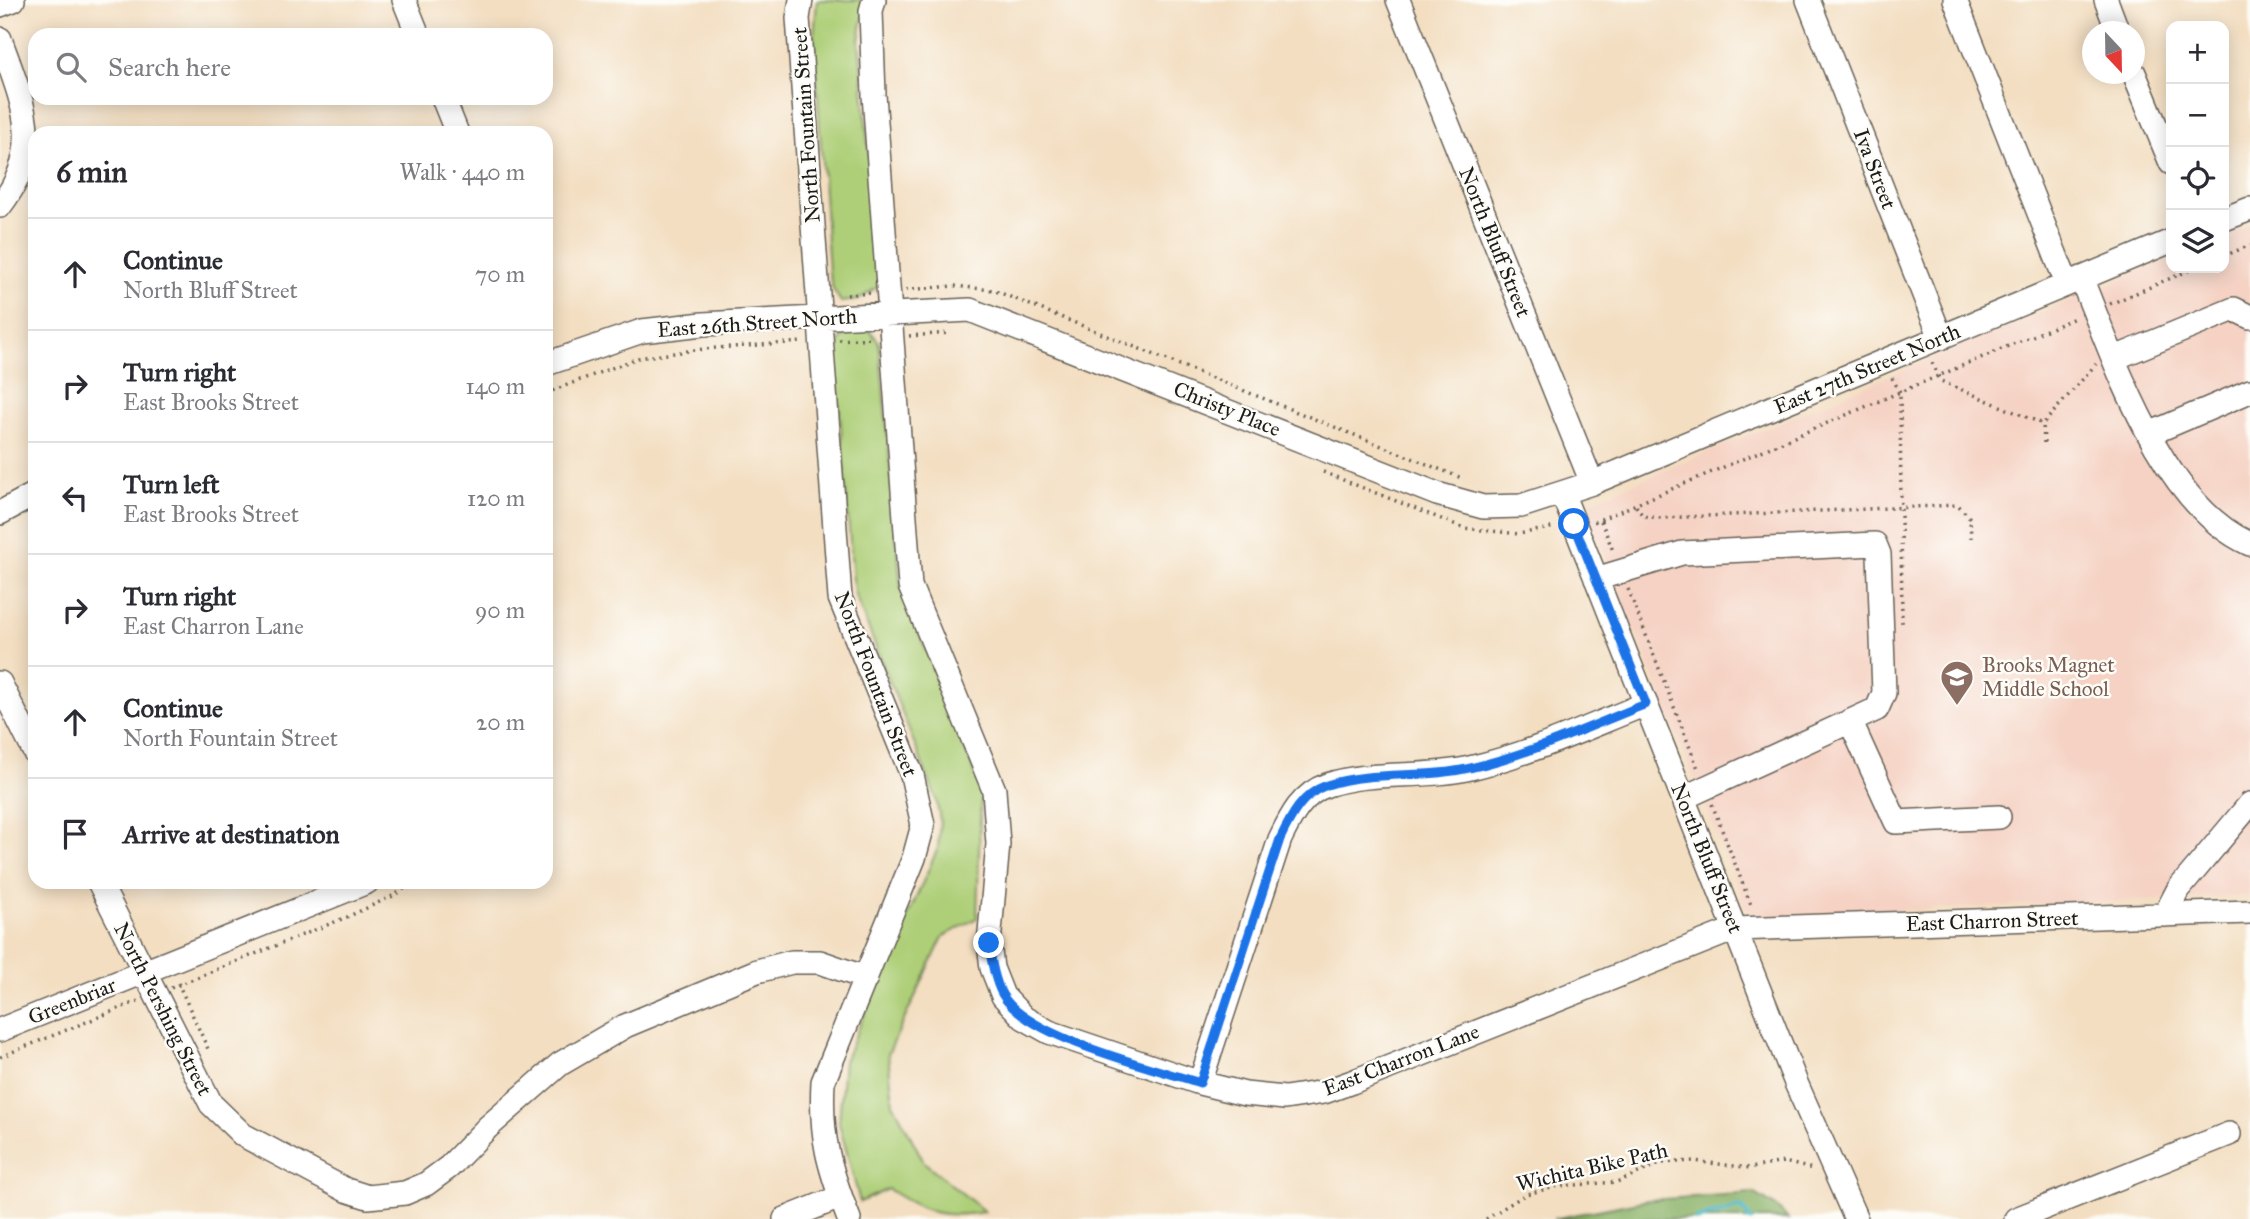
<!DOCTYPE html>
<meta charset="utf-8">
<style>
:root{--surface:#fff;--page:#f2f2f3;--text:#2b2b33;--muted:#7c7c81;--line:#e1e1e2}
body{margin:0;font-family:"IM FELL Great Primer",serif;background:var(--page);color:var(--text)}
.controls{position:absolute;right:21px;top:21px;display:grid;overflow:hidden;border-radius:14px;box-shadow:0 4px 18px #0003}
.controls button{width:63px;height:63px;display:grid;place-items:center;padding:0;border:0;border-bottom:2px solid var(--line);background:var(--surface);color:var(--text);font:35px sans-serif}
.compass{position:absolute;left:2082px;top:21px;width:63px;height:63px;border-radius:50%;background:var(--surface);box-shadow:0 4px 18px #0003;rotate:158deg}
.stop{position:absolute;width:21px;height:21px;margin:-16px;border:5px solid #1a73e8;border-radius:50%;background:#fff}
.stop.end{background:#1a73e8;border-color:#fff;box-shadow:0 2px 7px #0008}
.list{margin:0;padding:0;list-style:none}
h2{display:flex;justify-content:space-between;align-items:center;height:91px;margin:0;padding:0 28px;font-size:30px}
h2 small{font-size:23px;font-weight:400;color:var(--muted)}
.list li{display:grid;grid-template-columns:46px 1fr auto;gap:21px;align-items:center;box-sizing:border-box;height:112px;padding:0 28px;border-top:2px solid var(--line)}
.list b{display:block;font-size:26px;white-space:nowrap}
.list p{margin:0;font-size:23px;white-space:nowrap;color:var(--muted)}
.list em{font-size:23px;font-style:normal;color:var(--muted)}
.icon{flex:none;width:38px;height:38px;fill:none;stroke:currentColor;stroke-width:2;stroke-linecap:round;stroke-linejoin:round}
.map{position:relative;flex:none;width:2250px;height:1219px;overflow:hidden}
.search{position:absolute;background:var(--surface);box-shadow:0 4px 18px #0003;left:28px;top:28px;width:525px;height:77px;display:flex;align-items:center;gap:18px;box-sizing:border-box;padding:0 24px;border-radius:21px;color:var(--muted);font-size:26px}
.panel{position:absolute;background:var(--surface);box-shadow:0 4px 18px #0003;left:28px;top:126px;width:525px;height:763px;border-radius:21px}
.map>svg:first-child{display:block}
.built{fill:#f5d2c3}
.green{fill:#aecf78;stroke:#65764a;stroke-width:2}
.forest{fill:#8ab268;stroke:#536742;stroke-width:2}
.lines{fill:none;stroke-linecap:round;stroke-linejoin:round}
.stream{stroke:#45b4bd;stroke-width:5}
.minor-casing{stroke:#676056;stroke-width:26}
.path{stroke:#676056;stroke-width:3.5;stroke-dasharray:2 5;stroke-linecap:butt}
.minor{stroke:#fff;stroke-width:23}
.route{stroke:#1a73e8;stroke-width:9}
.labels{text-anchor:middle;stroke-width:5;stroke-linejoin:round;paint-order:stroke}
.street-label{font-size:21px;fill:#1c1c1c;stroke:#fdfcf7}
.education-label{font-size:21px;fill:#785e54;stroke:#fdfcf7;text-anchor:start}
</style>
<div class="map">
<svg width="2250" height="1219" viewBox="0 0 2250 1219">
<rect width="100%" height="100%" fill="#fdfcf7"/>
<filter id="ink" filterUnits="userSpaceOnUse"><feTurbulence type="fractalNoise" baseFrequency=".0143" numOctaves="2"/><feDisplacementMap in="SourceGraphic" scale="14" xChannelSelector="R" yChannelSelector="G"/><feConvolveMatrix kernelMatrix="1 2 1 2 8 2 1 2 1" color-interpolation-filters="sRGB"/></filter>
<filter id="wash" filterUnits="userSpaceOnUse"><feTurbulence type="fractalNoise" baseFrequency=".00686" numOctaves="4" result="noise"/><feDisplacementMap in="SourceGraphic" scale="28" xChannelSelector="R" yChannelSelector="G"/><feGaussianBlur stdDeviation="1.57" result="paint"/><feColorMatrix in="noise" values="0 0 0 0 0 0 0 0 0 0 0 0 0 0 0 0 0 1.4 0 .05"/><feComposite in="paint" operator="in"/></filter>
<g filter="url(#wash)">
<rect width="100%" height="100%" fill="#f3dec1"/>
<path class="built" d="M 2250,225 L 2250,896 L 1758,916 L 1746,908 L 1590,519 L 1589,507 L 1596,499 L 2171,258 L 2171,268 L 2224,268 L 2224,236 Z"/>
<path class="green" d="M 817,0 L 866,0 L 859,40 L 880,285 L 858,300 L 841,302 L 833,289 L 829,272 L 814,37 Z
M 855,329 L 870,331 L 879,342 L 901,588 L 981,789 L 977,918 L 943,937 L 888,1054 L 893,1103 L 924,1162 L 985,1212 C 941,1219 924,1212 888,1189 L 860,1202 L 839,1123 L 844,1061 L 938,848 L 940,820 L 936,798 L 854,592 L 835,352 L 842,337 Z"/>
<path class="forest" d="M 1754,1193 L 1778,1208 L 1788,1219 L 1553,1219 L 1648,1200 Z"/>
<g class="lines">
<path class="stream" d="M 1696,1219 L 1741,1207 L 1750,1219"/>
</g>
</g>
<g filter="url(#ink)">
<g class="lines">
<defs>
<path id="minor" d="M 404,0 L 418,35
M 801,0 L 798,18 L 840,598 L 912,775 L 923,825 L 914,858 L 823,1082 C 820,1137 829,1168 849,1219
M 874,0 L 871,11 L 874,95 L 910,586 L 994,790 L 998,844 L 989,943 L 992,968 L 1003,996 L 1024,1018 L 1049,1032 L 1200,1083 L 1245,1094 L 1285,1098 L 1324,1092 L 1352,1082 L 1735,929 L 2250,912
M 1398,0 L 1592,483
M 1808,0 L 1941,338
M 1955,0 L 2067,284
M 2106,0 L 2118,32
M 0,5 L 13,0
M 0,39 C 22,101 46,148 0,206
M 2134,73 L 2171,163
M 443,98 L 457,133
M 2224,219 L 2250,209
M 2081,278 C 2116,363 2162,505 2250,544
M 2115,358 L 2234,309 L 2250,317
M 546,364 L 642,331 L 703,324 L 970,310 L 1437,494 L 1483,507 L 1521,506 L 1592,483 L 2171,241
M 2149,434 L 2250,391
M 1563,495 L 1796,1083 L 1856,1219
M 0,513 L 35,494
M 1596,579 L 1682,553 L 1875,544 L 1879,554 L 1884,693 L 1877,709 L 1683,798
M 0,683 L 35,753
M 1851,723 L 1896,822 L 1999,817
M 99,882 L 211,1104 L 243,1135 L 346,1190 L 368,1197 L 405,1193 L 426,1184 L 449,1167 L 488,1127 L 560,1064 L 625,1026 L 757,971 L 792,962 L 820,962 L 866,978
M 2165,915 L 2178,890 L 2250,804
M 0,1030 L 367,882
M 1200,1083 L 1280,839 C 1291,816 1302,794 1327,785 C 1371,770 1425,779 1470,768 C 1531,754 1588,727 1646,704
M 785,1219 L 840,1197
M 2016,1219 L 2229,1134"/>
</defs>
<use href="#minor" class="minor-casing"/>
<path class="path" d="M 2224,256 L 2250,245
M 906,290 L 954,286 L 993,290 L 1464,479
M 847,295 L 871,293
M 2110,304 L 2195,268
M 909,336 L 950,333
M 839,340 L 873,338
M 1932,363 L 1941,381 L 2043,424
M 1892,378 L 1900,392 L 1902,624
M 546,393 L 638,358 L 703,349 L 803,342
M 2044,443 L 2043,424 L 2096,364
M 1323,472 L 1464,528 L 1519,534 L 1555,527
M 1636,506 L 1643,516 L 1661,518 L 1958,505 L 1970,518 L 1971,538
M 1601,521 L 1614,553
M 1594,522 L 2077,317
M 1628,589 L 1699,771
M 1712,804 L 1752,908
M 178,983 L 208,1049
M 171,988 L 347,917 L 395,895 L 413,882
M 0,1057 L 138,1001
M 1486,1219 L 1526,1194 L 1560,1186 L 1617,1182 L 1662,1163 L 1693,1161 L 1751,1168 L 1784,1162 L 1813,1169"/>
<use href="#minor" class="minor"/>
</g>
</g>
<g class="lines" filter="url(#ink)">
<path class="route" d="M 989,943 C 991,960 994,979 1002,994 C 1026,1038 1152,1067 1200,1083 L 1280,839 C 1291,816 1302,794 1327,785 C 1371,770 1425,779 1470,768 C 1531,754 1588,727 1646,704 L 1574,524"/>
</g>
<defs>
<symbol id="school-pin" viewBox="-11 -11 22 30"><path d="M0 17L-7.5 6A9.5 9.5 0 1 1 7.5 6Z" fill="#8d6e63" stroke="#fdfcf7"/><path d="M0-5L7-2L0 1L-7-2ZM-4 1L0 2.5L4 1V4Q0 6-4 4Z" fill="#fff"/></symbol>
</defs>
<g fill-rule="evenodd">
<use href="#school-pin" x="1938" y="658" width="38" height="52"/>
</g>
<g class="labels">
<g class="street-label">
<text transform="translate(806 125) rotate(-94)" y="7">North Fountain Street</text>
<text transform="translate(1875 169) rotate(69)" y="7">Iva Street</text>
<text transform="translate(1495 242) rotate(68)" y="7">North Bluff Street</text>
<text transform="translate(757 323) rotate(-4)" y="7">East 26th Street North</text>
<text transform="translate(1867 369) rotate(-23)" y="7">East 27th Street North</text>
<text transform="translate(1227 409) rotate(22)" y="7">Christy Place</text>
<text transform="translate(876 684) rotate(69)" y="7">North Fountain Street</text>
<text transform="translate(1707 858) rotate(68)" y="7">North Bluff Street</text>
<text transform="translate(1992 921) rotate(-2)" y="7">East Charron Street</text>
<text transform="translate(72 1001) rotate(-22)" y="7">Greenbriar</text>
<text transform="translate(163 1009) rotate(63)" y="7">North Pershing Street</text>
<text transform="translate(1401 1060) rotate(-21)" y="7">East Charron Lane</text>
<text transform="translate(1592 1167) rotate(-13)" y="7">Wichita Bike Path</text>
</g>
<g class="education-label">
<text x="1982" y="672">Brooks Magnet<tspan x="1982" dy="24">Middle School</tspan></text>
</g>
</g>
</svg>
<div class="controls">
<button>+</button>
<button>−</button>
<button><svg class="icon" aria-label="locate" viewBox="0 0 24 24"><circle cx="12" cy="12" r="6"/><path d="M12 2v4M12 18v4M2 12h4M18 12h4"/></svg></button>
<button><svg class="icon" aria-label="layers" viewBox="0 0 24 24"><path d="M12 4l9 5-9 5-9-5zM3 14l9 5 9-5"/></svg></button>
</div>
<svg class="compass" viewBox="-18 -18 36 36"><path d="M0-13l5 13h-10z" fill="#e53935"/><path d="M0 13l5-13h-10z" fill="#7c7c81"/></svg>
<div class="stop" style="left:1574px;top:524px"></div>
<div class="stop end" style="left:989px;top:943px"></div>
<div class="search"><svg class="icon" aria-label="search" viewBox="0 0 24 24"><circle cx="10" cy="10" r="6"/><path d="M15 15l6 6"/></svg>Search here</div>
<section class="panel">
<h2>6 min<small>Walk · 440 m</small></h2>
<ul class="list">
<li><svg class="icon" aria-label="ahead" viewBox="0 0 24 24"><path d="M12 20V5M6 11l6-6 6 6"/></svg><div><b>Continue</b><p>North Bluff Street</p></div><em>70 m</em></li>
<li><svg class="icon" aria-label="right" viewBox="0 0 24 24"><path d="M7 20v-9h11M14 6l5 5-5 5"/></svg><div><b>Turn right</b><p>East Brooks Street</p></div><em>140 m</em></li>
<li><svg class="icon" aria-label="left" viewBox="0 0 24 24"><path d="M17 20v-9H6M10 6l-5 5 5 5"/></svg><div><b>Turn left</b><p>East Brooks Street</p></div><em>120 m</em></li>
<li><svg class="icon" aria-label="right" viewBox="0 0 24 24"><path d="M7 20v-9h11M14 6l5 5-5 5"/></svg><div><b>Turn right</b><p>East Charron Lane</p></div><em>90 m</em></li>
<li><svg class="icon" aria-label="ahead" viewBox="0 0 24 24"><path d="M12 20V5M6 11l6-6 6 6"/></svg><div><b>Continue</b><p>North Fountain Street</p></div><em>20 m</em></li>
<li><svg class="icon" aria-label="arrive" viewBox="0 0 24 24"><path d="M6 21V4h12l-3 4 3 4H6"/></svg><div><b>Arrive at destination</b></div></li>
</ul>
</section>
</div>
